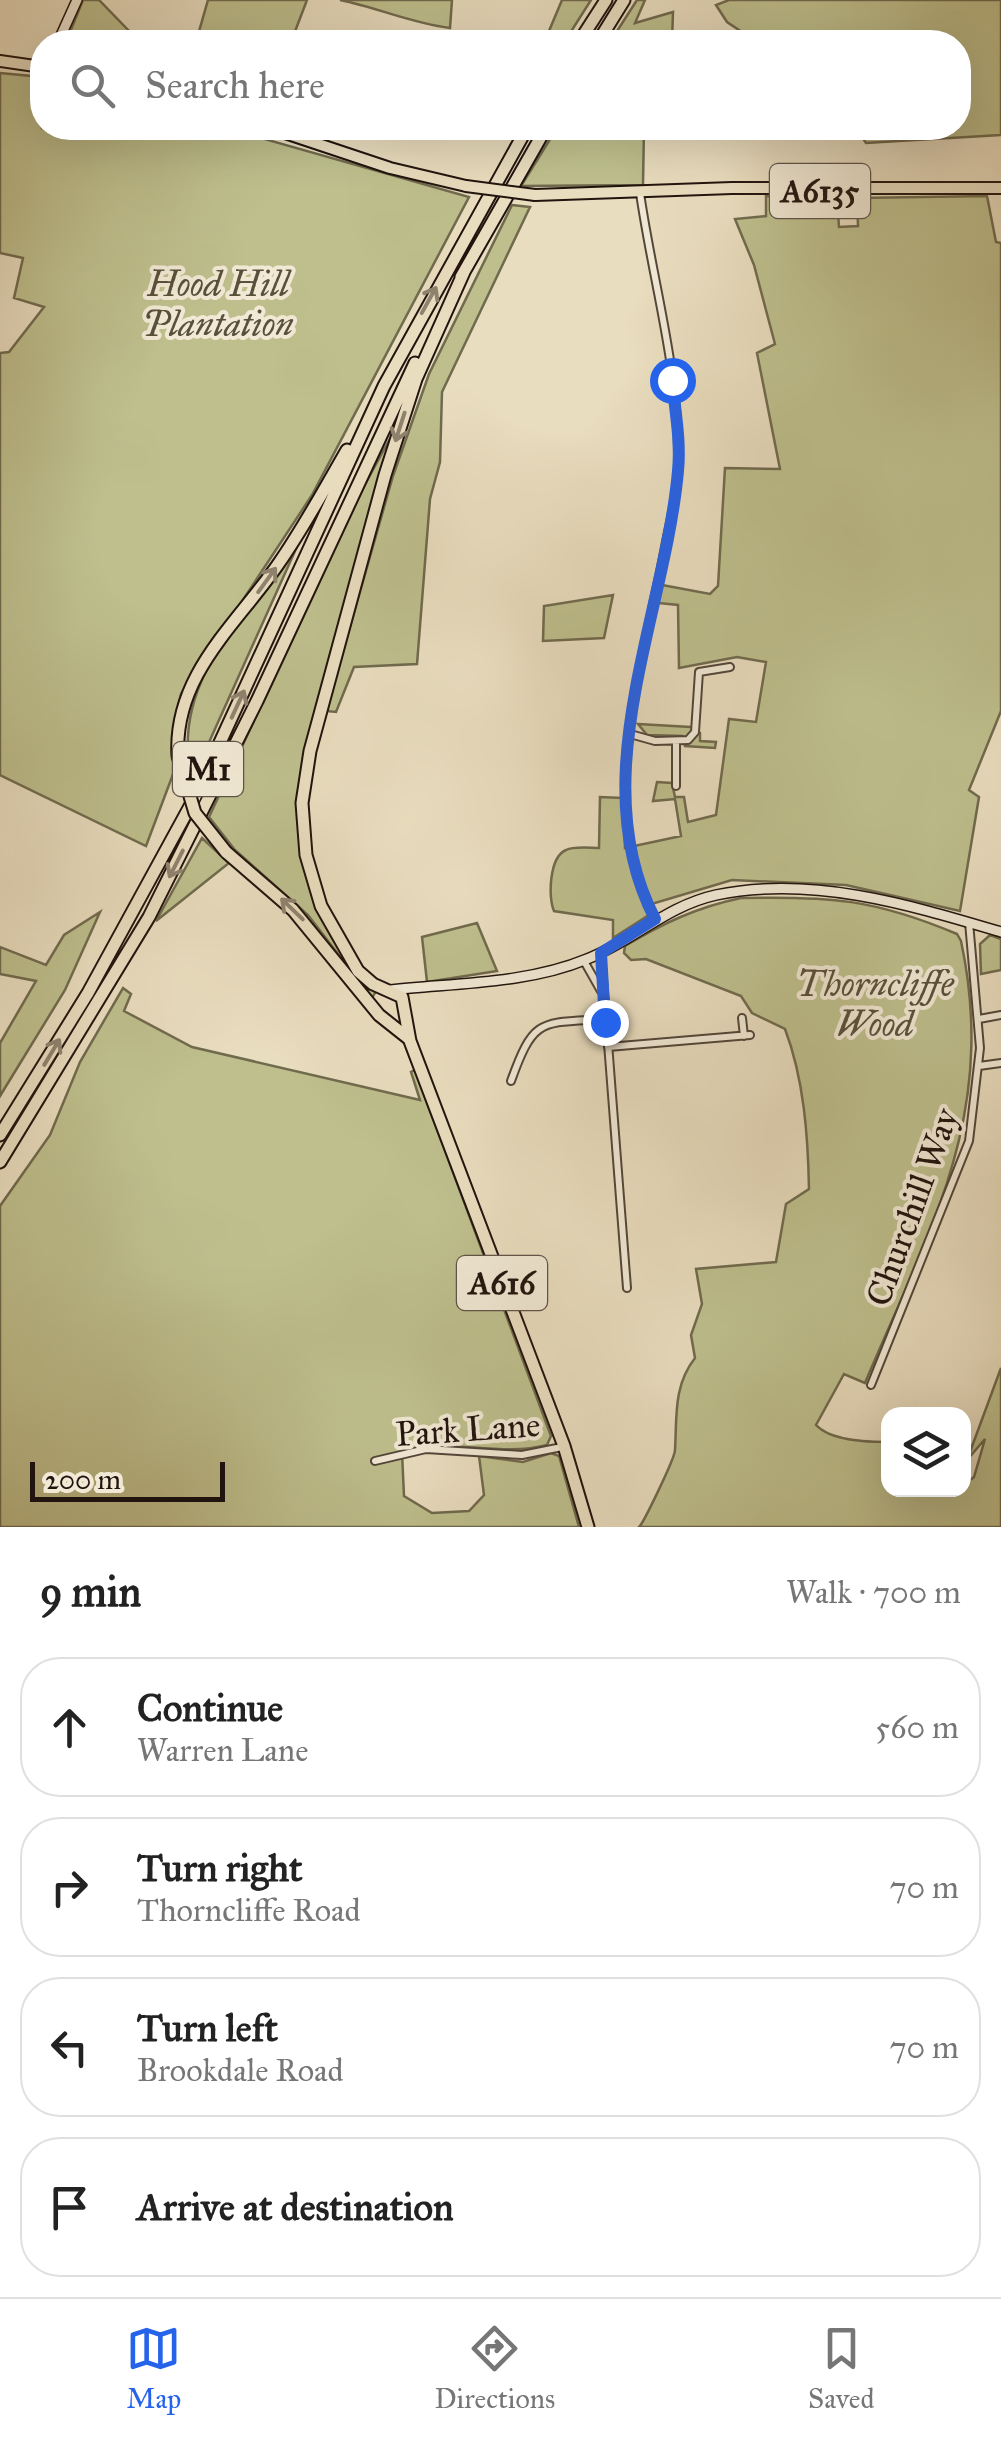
<!DOCTYPE html>
<meta charset="utf-8">
<style>
:root{--surface:#fff;--page:#f2f2f2;--text:#222;--muted:#767676;--line:#e0e0e0;--accent:#2563eb}
body{margin:0;font-family:"IM FELL Great Primer",serif;background:var(--page);color:var(--text)}
.controls{position:absolute;right:30px;bottom:30px;display:grid;overflow:hidden;border-radius:20px;box-shadow:0 10px 40px #0002}
.controls button{width:90px;height:90px;display:grid;place-items:center;padding:0;border:0;border-bottom:2px solid var(--line);background:var(--surface);color:var(--text);font:50px sans-serif}
.scale{position:absolute;left:30px;bottom:25px;width:195px;box-sizing:border-box;padding-left:10px;border:5px solid #21140e;border-top:0;font-size:28px;line-height:35px;white-space:nowrap;color:#21140e;-webkit-text-stroke:8px #f1e9d5;paint-order:stroke}
.stop{position:absolute;width:30px;height:30px;margin:-22px;border:8px solid #2563eb;border-radius:50%;background:#fff}
.stop.end{background:#2563eb;border-color:#fff;box-shadow:0 2px 10px #0008}
.list{margin:0;padding:0;list-style:none}
h2{display:flex;justify-content:space-between;align-items:center;height:130px;margin:0;padding:0 40px;font-size:42px}
h2 small{font-size:32px;font-weight:400;color:var(--muted)}
.list li{display:grid;grid-template-columns:65px 1fr auto;gap:30px;align-items:center;box-sizing:border-box;height:140px;margin:0 20px 20px;padding:0 20px;border:2px solid var(--line);border-radius:40px}
.list b{display:block;font-size:38px;white-space:nowrap}
.list p{margin:0;font-size:32px;white-space:nowrap;color:var(--muted)}
.list em{font-size:32px;font-style:normal;color:var(--muted)}
.icon{flex:none;width:55px;height:55px;fill:none;stroke:currentColor;stroke-width:2;stroke-linecap:round;stroke-linejoin:round}
.map{position:relative;flex:none;width:1001px;height:1527px;overflow:hidden}
.search{position:absolute;background:var(--surface);box-shadow:0 10px 40px #0002;left:30px;right:30px;top:30px;height:110px;display:flex;align-items:center;gap:25px;box-sizing:border-box;padding:0 35px;border-radius:40px;color:var(--muted);font-size:38px}
.sheet{height:770px;background:var(--surface)}
nav{display:flex;justify-content:space-around;align-items:center;box-sizing:border-box;height:140px;border-top:2px solid var(--line);background:var(--surface);font-size:28px;color:var(--muted)}
nav a{display:grid;justify-items:center;gap:5px}
nav .on{color:var(--accent)}
.map>svg:first-child{display:block}
.green{fill:#bebf8d;stroke:#706a4e;stroke-width:2.5}
.lines{fill:none;stroke-linecap:round;stroke-linejoin:round}
.street-casing{stroke:#53463a;stroke-width:10}
.secondary-casing{stroke:#21140e;stroke-width:12}
.primary-casing{stroke:#21140e;stroke-width:14}
.highway-casing{stroke:#21140e;stroke-width:15}
.street{stroke:#f1e9d5;stroke-width:6}
.secondary{stroke:#f1e9d5;stroke-width:9}
.primary{stroke:#e9ddbf;stroke-width:10}
.highway{stroke:#e9ddbf;stroke-width:11}
.primary-bridge-casing{stroke:#21140e;stroke-width:14;stroke-linecap:butt}
.highway-bridge-casing{stroke:#21140e;stroke-width:15;stroke-linecap:butt}
.primary-bridge{stroke:#e9ddbf;stroke-width:10}
.highway-bridge{stroke:#e9ddbf;stroke-width:11}
.oneway{stroke:#8f836f}
.route{stroke:#2563eb;stroke-width:12}
.labels{text-anchor:middle;stroke-width:8;stroke-linejoin:round;paint-order:stroke}
.shield{fill:#f1e9d5;stroke:#5f544a;stroke-width:2.5}
.shield-label{font-size:32px;font-weight:bold;fill:#21140e}
.park-label{font-size:35px;font-style:italic;fill:#58503a;stroke:#f1e9d5}
.street-label{font-size:35px;fill:#21140e;stroke:#f1e9d5}
</style>
<div class="map">
<svg width="1001" height="1527" viewBox="0 0 1001 1527">
<rect width="100%" height="100%" fill="#e9ddbf"/>
<filter id="stains"><feTurbulence type="fractalNoise" baseFrequency=".002" numOctaves="4"/><feColorMatrix values="0 0 0 0 .2 0 0 0 0 .09 0 0 0 0 .02 0 0 0 .5 -.17"/></filter>
<radialGradient id="worn" r=".72"><stop offset=".6" stop-color="#630" stop-opacity="0"/><stop offset="1" stop-color="#630" stop-opacity=".3"/></radialGradient>
<path class="green" d="M 83,0 L 99,0 L 133,35 L 150,42 L 66,42 Z
M 208,0 L 307,0 L 291,42 L 196,42 Z
M 340,0 L 452,0 L 450,28 C 411,23 379,8 340,0 Z
M 562,0 L 591,0 L 565,41 L 549,31 Z
M 637,0 L 645,0 L 635,23 L 673,12 L 672,42 L 610,42 Z
M 729,0 L 1001,0 L 1001,135 L 866,143 L 856,128 L 958,128 L 958,42 L 757,42 L 727,22 L 716,5 Z
M 0,73 L 42,77 L 42,128 L 226,128 L 469,197 L 312,495 L 181,694 L 173,732 L 175,769 L 146,846 L 0,775 L 0,353 L 9,352 L 44,307 L 14,298 L 23,258 L 0,253 Z
M 557,128 L 649,128 L 644,128 L 643,185 L 521,186 Z
M 766,196 L 837,197 L 839,227 L 858,226 L 857,198 L 987,196 L 996,242 L 1001,243 L 1001,711 L 969,790 L 979,797 L 960,911 L 846,885 L 732,880 L 648,905 L 652,913 L 613,938 L 613,920 L 554,911 C 548,898 549,857 566,850 C 574,846 590,848 599,848 L 600,797 L 623,798 L 625,848 L 681,836 L 675,799 L 653,801 L 657,782 L 672,783 L 675,797 L 684,797 L 688,822 L 716,815 L 729,719 L 756,722 L 766,662 L 737,657 L 679,668 L 678,605 L 658,603 L 662,585 L 710,594 L 718,586 L 725,468 L 780,469 L 757,353 L 775,344 L 754,265 L 735,219 L 766,216 Z
M 512,205 L 530,207 L 442,392 L 440,462 L 430,499 L 417,664 L 354,667 L 336,712 L 326,711 L 393,476 L 429,374 Z
M 398,424 L 298,798 L 319,913 L 358,976 L 376,991 L 372,998 L 308,915 L 235,850 L 209,817 L 363,488 Z
M 300,540 L 192,780 C 168,683 247,612 300,540 Z
M 613,595 L 604,638 L 543,641 L 544,606 Z
M 638,724 L 691,727 L 700,733 L 700,741 L 716,742 L 715,748 L 685,746 L 682,736 L 647,735 Z
M 202,838 L 229,863 L 156,921 Z
M 741,898 C 830,896 874,899 957,934 L 961,941 C 998,1114 930,1229 865,1383 L 844,1374 L 816,1425 C 831,1441 867,1442 888,1442 L 888,1490 L 964,1490 L 964,1477 L 969,1481 L 974,1477 L 985,1439 L 967,1460 L 1001,1368 L 1001,1527 L 639,1527 C 643,1524 675,1458 675,1450 C 677,1417 673,1386 695,1358 L 691,1335 L 702,1304 L 696,1269 L 776,1262 L 786,1204 L 809,1189 C 808,1136 804,1079 785,1029 L 752,1013 L 741,996 L 646,959 L 631,960 L 624,953 L 625,946 C 663,923 698,907 741,898 Z
M 100,912 L 65,990 L 0,1096 L 0,1043 L 36,981 L 0,974 L 0,947 L 46,965 L 64,935 Z
M 477,923 L 497,971 L 427,982 L 422,937 Z
M 990,935 L 1001,939 L 1001,970 L 981,974 L 980,944 Z
M 123,988 L 131,994 L 124,1011 L 192,1047 L 420,1100 L 411,1072 L 415,1070 L 551,1436 L 547,1445 C 498,1458 443,1436 402,1452 L 404,1496 L 432,1513 L 469,1511 L 484,1495 L 479,1456 L 523,1462 L 551,1453 L 559,1456 L 579,1527 L 0,1527 L 0,1206 L 50,1135 L 80,1062 Z"/>
<g class="lines">
<defs>
<path id="street" d="M 640,193 C 653,283 680,372 678,464 C 678,491 670,520 665,547 C 643,664 594,806 655,919
M 630,734 L 655,741 L 688,740 L 695,732 L 699,672 L 730,667
M 676,786 L 676,743
M 601,953 L 627,1288
M 584,961 L 601,991
M 742,1018 L 744,1036
M 979,1019 L 1001,1015
M 608,1047 L 750,1035
M 979,1066 L 1001,1063
M 511,1081 C 534,1017 540,1023 605,1019
M 871,1385 L 969,1141 L 980,1048 L 969,922
M 375,1461 L 426,1449 L 522,1455 L 562,1447"/>
<path id="secondary" d="M 58,42 L 77,0
M 391,990 C 455,983 527,984 587,959 C 633,941 666,906 716,895 C 812,875 910,905 1001,932"/>
<path id="primary" d="M 0,61 L 42,67
M 270,128 L 390,168 L 466,186
M 535,195 L 732,188 L 1001,188"/>
<path id="highway" d="M 579,42 L 606,0
M 598,42 L 624,0
M 464,272 L 416,379 L 385,475 L 310,751 L 302,803 L 306,855 L 321,906 L 358,971 L 373,984 L 402,997 L 410,1041 L 564,1446 L 588,1527
M 461,277 L 546,128
M 178,756 C 173,675 238,623 279,563 C 304,527 325,488 347,450
M 226,852 L 293,910 L 379,1015 L 408,1038
M 0,1135 L 88,993 L 194,799 L 384,386 L 527,128
M 0,1162 L 149,917 L 257,701 L 415,363"/>
</defs>
<use href="#street" class="street-casing"/>
<use href="#secondary" class="secondary-casing"/>
<use href="#primary" class="primary-casing"/>
<use href="#highway" class="highway-casing"/>
<use href="#street" class="street"/>
<use href="#secondary" class="secondary"/>
<use href="#primary" class="primary"/>
<use href="#highway" class="highway"/>
<defs>
<path id="primary-bridge" d="M 466,186 L 535,195"/>
<path id="highway-bridge" d="M 178,756 L 195,813 L 226,852"/>
</defs>
<use href="#primary-bridge" class="primary-bridge-casing"/>
<use href="#highway-bridge" class="highway-bridge-casing"/>
<use href="#primary-bridge" class="primary-bridge"/>
<use href="#highway-bridge" class="highway-bridge"/>
</g>
<defs><path id="oneway-shaft" d="M-6 0H5M1.5-3L5.5 0L1.5 3" fill="none" stroke-width="1.6" stroke-linecap="round" stroke-linejoin="round" transform="scale(2.5)"/></defs>
<g class="oneway">
<use href="#oneway-shaft" transform="translate(429 300) rotate(-61)"/>
<use href="#oneway-shaft" transform="translate(400 427) rotate(108)"/>
<use href="#oneway-shaft" transform="translate(267 580) rotate(-54)"/>
<use href="#oneway-shaft" transform="translate(238 704) rotate(-65)"/>
<use href="#oneway-shaft" transform="translate(176 864) rotate(117)"/>
<use href="#oneway-shaft" transform="translate(292 909) rotate(-136)"/>
<use href="#oneway-shaft" transform="translate(52 1052) rotate(-59)"/>
</g>
<g class="lines">
<path class="route" d="M 605,1022 L 601,953 L 655,919 C 582,779 665,616 678,471 C 681,441 675,410 672,380"/>
</g>
<g class="labels">
<g class="shield">
<rect x="770" y="164" width="100" height="54" rx="8"/>
<rect x="173" y="742" width="70" height="54" rx="8"/>
<rect x="457" y="1256" width="90" height="54" rx="8"/>
</g>
<g class="shield-label">
<text x="820" y="202">A6135</text>
<text x="208" y="780">M1</text>
<text x="502" y="1294">A616</text>
</g>
<g class="park-label">
<text x="218" y="296">Hood Hill<tspan x="218" dy="40">Plantation</tspan></text>
<text x="875" y="996">Thorncliffe<tspan x="875" dy="40">Wood</tspan></text>
</g>
<g class="street-label">
<text transform="translate(912 1207) rotate(-70)" y="12">Churchill Way</text>
<text transform="translate(468 1429) rotate(-4)" y="12">Park Lane</text>
</g>
</g>
<rect width="100%" height="100%" filter="url(#stains)"/>
<rect width="100%" height="100%" fill="url(#worn)"/>
</svg>
<div class="controls">
<button><svg class="icon" aria-label="layers" viewBox="0 0 24 24"><path d="M12 4l9 5-9 5-9-5zM3 14l9 5 9-5"/></svg></button>
</div>
<div class="scale">200 m</div>
<div class="stop" style="left:672px;top:380px"></div>
<div class="stop end" style="left:605px;top:1022px"></div>
<div class="search"><svg class="icon" aria-label="search" viewBox="0 0 24 24"><circle cx="10" cy="10" r="6"/><path d="M15 15l6 6"/></svg>Search here</div>
</div>
<section class="sheet">
<h2>9 min<small>Walk · 700 m</small></h2>
<ul class="list">
<li><svg class="icon" aria-label="ahead" viewBox="0 0 24 24"><path d="M12 20V5M6 11l6-6 6 6"/></svg><div><b>Continue</b><p>Warren Lane</p></div><em>560 m</em></li>
<li><svg class="icon" aria-label="right" viewBox="0 0 24 24"><path d="M7 20v-9h11M14 6l5 5-5 5"/></svg><div><b>Turn right</b><p>Thorncliffe Road</p></div><em>70 m</em></li>
<li><svg class="icon" aria-label="left" viewBox="0 0 24 24"><path d="M17 20v-9H6M10 6l-5 5 5 5"/></svg><div><b>Turn left</b><p>Brookdale Road</p></div><em>70 m</em></li>
<li><svg class="icon" aria-label="arrive" viewBox="0 0 24 24"><path d="M6 21V4h12l-3 4 3 4H6"/></svg><div><b>Arrive at destination</b></div></li>
</ul>
</section>
<nav>
<a class="on"><svg class="icon" aria-label="map" viewBox="0 0 24 24"><path d="M3 6l6-2 6 2 6-2v14l-6 2-6-2-6 2zM9 4v14M15 6v14"/></svg>Map</a>
<a><svg class="icon" aria-label="directions" viewBox="0 0 24 24"><path d="M12 3l9 9-9 9-9-9zM9 14v-3h6M13 9l2 2-2 2"/></svg>Directions</a>
<a><svg class="icon" aria-label="saved" viewBox="0 0 24 24"><path d="M7 4h10v16l-5-4-5 4z"/></svg>Saved</a>
</nav>
